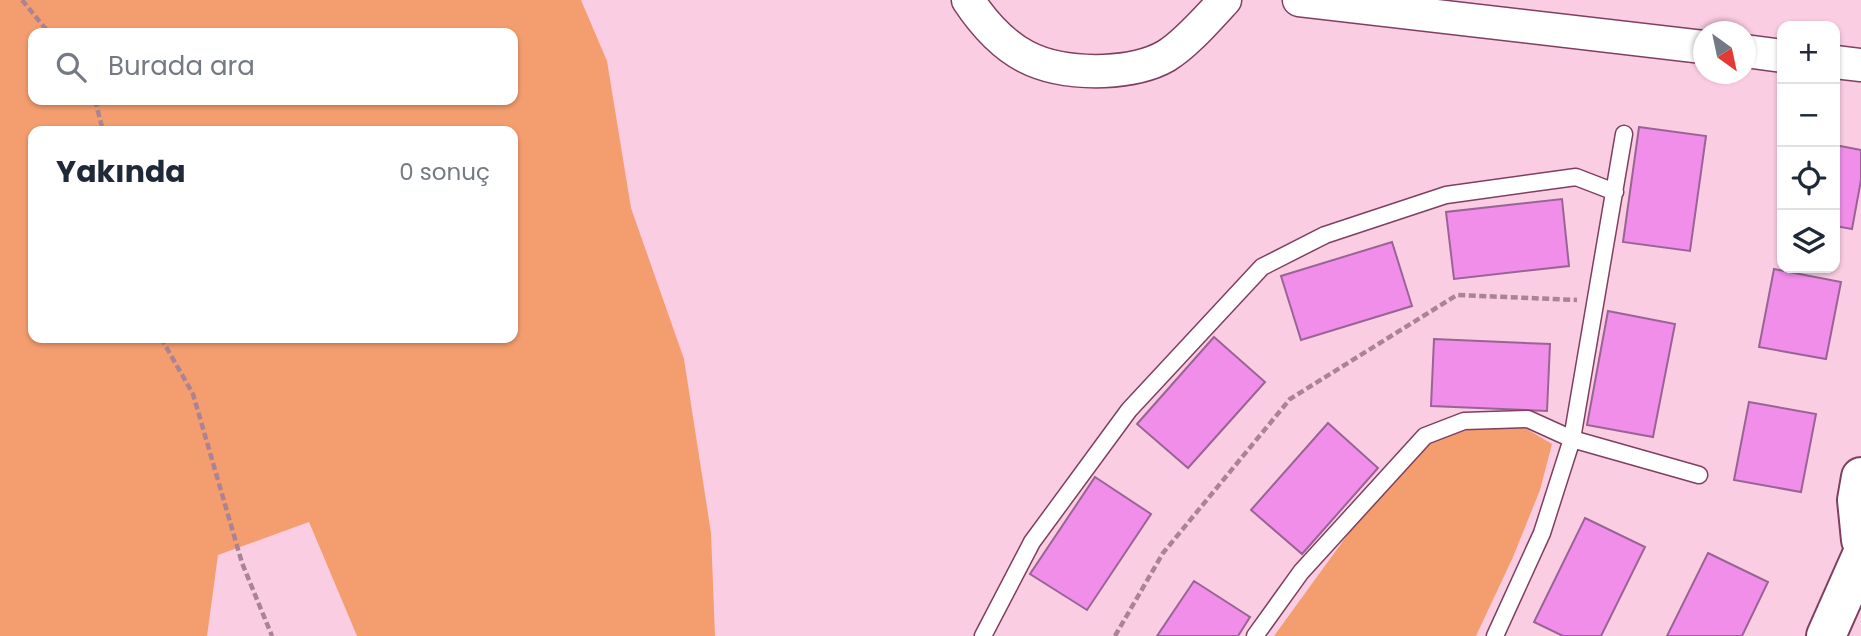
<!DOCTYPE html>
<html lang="tr">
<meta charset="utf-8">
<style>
:root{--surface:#fff;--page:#f6f6f7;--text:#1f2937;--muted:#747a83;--line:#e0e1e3}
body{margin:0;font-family:Poppins,sans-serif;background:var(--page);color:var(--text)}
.controls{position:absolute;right:21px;top:21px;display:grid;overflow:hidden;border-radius:14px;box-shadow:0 2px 5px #0004}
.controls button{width:63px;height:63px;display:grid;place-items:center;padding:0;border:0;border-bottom:2px solid var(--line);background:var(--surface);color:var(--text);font:35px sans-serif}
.compass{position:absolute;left:1693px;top:21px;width:63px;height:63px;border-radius:50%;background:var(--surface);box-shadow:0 2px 5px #0004;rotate:147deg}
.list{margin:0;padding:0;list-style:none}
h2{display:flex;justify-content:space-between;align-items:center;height:91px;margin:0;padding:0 28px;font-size:30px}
h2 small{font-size:23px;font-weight:400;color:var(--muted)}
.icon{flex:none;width:38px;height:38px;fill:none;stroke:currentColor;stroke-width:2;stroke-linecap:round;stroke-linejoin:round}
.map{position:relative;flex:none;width:1861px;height:636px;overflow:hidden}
.search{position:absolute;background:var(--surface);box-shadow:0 2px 5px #0004;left:28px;top:28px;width:490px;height:77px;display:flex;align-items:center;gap:18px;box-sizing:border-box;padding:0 24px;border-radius:14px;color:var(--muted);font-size:26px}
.panel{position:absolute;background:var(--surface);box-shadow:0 2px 5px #0004;left:28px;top:126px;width:490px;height:217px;border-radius:14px}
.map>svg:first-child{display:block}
.green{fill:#f49e6f;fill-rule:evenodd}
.building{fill:#f08eea;stroke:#996495;stroke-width:2}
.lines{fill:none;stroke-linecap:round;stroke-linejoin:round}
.service-casing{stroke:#7f3f60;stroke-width:19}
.minor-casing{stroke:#7f3f60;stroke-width:35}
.tertiary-casing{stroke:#7f3f60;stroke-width:42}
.path{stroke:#aa8395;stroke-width:4.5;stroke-dasharray:7 3.5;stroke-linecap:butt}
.service{stroke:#fff;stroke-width:16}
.minor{stroke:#fff;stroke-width:32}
.tertiary{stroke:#fff;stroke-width:38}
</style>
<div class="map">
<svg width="1861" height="636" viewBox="0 0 1861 636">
<rect width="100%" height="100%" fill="#fbcde2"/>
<path class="green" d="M 0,0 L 581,0 L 607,61 L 631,208 L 684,359 L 711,533 L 715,636 L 357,636 L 309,522 L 218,555 L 207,636 L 0,636 ZM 33,33 L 513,33 L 513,100 L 33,100 ZM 33,131 L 513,131 L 513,338 L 33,338 Z
M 1476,428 L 1525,428 L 1552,444 L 1540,490 L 1513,557 L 1476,636 L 1274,636 L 1364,512 L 1427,444 L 1450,434 Z"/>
<path class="building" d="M 1639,127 L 1706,136 L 1690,251 L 1623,242 Z
M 1835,145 L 1861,150 L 1861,180 L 1852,229 L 1835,226 Z
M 1562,199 L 1569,266 L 1454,279 L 1446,212 Z
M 1392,242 L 1412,306 L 1301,340 L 1281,276 Z
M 1774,269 L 1841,282 L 1826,359 L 1759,347 Z
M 1608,311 L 1675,324 L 1653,437 L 1587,425 Z
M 1214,337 L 1265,382 L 1188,468 L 1137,424 Z
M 1434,339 L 1550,344 L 1547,411 L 1431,406 Z
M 1749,402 L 1816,414 L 1801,492 L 1734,480 Z
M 1328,423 L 1378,468 L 1302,554 L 1251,510 Z
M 1095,477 L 1151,514 L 1087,610 L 1030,574 Z
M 1585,518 L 1645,547 L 1601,636 L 1563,636 L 1534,622 Z
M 1708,553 L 1768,582 L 1742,636 L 1667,636 Z
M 1194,581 L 1250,617 L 1238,636 L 1157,636 Z"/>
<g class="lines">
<defs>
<path id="service" d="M 983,636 L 1032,542 L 1129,410 L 1262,267 L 1325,235 L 1446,195 L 1576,177 L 1615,192
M 1255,636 L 1301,572 L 1425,436 L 1464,421 L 1528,419 L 1572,439 L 1699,475
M 1495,636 L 1542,533 L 1572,439 L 1624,134"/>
<path id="minor" d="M 968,0 C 1004,54 1040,73 1104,71 C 1126,70 1147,67 1166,56 C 1186,44 1209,17 1225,0
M 1299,0 L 1703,47
M 1745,51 L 1782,56
M 1835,62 L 1861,65"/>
<path id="tertiary" d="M 1861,477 L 1857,500 L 1861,540
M 1826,636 L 1861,557"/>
</defs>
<use href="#service" class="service-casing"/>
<use href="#minor" class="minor-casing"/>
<use href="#tertiary" class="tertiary-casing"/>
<path class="path" d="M 22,0 L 49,33
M 95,100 L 103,131
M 161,338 L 193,394 L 242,563 L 272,636
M 1115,636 L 1163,553 L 1290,399 L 1457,295 L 1577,300"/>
<use href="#service" class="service"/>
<use href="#minor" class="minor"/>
<use href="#tertiary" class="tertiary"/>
</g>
</svg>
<div class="controls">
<button>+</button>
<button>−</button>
<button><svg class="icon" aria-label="locate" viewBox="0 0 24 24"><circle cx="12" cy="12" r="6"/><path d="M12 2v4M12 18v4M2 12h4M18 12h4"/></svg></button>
<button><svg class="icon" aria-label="layers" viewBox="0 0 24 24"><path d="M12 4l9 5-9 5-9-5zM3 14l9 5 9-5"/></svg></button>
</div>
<svg class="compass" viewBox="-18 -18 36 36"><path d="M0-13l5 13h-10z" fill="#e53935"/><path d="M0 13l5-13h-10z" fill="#747a83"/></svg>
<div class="search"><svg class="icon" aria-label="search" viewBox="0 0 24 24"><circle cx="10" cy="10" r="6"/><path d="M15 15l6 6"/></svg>Burada ara</div>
<section class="panel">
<h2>Yakında<small>0 sonuç</small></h2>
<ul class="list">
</ul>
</section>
</div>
